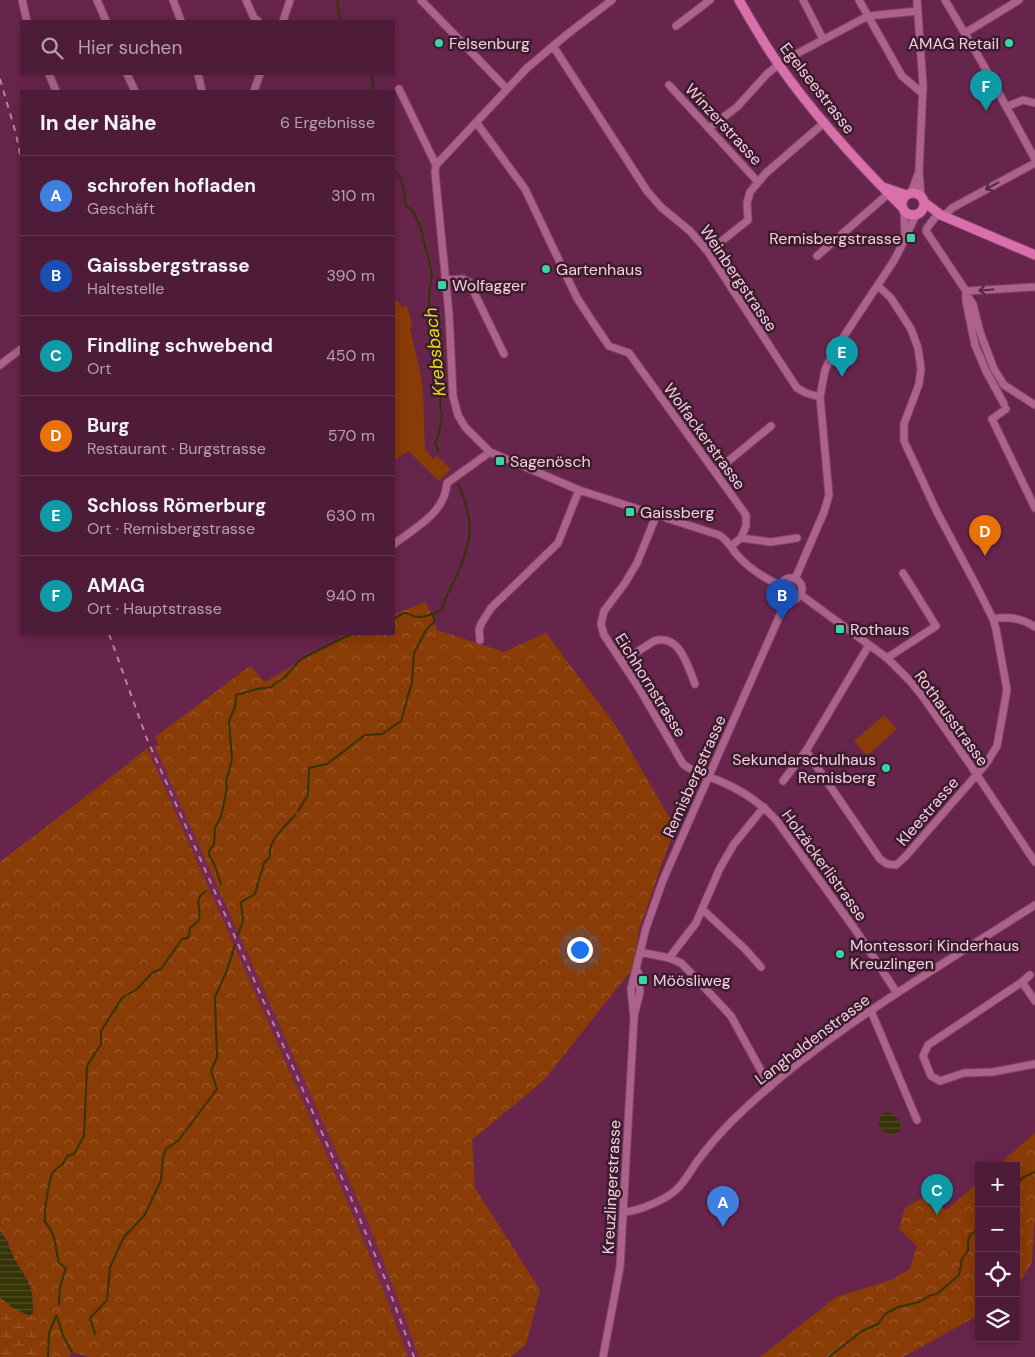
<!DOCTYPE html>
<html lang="de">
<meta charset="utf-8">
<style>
:root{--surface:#4e1c39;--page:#552541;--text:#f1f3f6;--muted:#b3a1ae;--line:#653a53;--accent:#1a73e8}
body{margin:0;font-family:"DM Sans",sans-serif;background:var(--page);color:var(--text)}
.controls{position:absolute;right:15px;bottom:15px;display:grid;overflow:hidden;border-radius:0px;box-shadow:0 2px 12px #0003}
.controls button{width:45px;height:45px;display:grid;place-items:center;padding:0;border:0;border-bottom:1px solid var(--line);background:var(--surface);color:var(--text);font:25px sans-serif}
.you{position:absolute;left:579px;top:949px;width:18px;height:18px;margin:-12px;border:4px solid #fff;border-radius:50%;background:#1a73e8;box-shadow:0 0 0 8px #1a73e833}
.badge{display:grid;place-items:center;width:32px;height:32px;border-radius:50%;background:var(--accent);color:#fff;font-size:16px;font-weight:700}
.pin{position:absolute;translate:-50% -41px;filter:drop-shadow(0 1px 2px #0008)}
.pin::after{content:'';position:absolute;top:26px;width:18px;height:15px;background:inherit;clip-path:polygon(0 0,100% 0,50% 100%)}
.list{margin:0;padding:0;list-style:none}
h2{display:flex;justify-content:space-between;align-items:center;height:65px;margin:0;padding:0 20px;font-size:21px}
h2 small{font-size:16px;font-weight:400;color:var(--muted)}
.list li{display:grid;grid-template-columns:32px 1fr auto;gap:15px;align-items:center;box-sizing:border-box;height:80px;padding:0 20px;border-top:1px solid var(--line)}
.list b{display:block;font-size:19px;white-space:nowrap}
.list p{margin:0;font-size:16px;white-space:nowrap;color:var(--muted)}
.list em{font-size:16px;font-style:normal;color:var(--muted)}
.icon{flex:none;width:28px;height:28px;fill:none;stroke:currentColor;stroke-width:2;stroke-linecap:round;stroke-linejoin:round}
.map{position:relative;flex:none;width:1035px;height:1357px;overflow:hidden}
.search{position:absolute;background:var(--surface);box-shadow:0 2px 12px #0003;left:20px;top:20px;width:375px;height:55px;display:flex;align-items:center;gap:12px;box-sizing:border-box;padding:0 18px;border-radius:0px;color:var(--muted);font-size:19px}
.panel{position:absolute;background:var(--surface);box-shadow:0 2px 12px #0003;left:20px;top:90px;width:375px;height:545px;border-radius:0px}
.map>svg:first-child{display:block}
.built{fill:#752955}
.green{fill:#8a3c07}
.forest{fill:url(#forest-crowns)}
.wetland{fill:url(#wetland-marsh)}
.water{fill:url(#water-rules)}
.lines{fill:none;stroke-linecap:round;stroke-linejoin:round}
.stream{stroke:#353406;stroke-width:2}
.minor-casing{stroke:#81456a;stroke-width:9}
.major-casing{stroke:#81456a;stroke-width:11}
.minor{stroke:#ac628a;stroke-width:7}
.major{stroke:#da70ab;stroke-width:9}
.rail{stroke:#b984a0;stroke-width:2;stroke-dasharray:6 6;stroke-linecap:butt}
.oneway{stroke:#522a40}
.poi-dot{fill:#3bd4a4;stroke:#3b1c2d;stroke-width:2}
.labels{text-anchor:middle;stroke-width:5;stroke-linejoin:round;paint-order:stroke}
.poi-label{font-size:16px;fill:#f6cce0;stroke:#3b1c2d;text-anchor:start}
.street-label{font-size:16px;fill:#f6cce0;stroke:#3b1c2d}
.water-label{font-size:18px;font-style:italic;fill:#e5de14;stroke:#3b1c2d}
</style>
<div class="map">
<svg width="1035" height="1357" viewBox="0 0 1035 1357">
<defs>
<pattern id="forest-crowns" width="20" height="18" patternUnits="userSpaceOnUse" patternTransform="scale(1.25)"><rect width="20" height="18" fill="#8a3c07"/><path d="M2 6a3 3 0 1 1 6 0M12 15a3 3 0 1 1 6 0" fill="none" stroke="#9b572b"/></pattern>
<pattern id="wetland-marsh" width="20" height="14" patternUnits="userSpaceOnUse" patternTransform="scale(1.25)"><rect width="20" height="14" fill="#8a3c07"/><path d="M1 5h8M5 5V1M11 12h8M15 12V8" fill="none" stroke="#9b572b"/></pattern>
<pattern id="water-rules" width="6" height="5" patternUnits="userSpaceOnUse" patternTransform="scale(1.25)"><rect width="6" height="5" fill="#353406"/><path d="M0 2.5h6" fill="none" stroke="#53502a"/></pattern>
</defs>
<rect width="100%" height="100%" fill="#68254c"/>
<path class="built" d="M 155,747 L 370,1227 L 406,1320 L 419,1357 L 408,1357 L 379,1279 L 356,1222 L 147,748 Z"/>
<path class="green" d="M 397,300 L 402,307 L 407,305 L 412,325 L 410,329 L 420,371 L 423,392 L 425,449 L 433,459 L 437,456 L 451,469 L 439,481 L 408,451 L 394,460 L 394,302 Z
M 884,715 L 897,729 L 867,756 L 854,741 Z"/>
<path class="forest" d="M 426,602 L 437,630 L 504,652 L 546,633 L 616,726 L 675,827 L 639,930 L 633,968 L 544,1080 L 472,1140 L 475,1188 L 540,1290 L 526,1344 L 511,1357 L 419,1357 L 406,1320 L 370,1227 L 155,747 L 159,745 L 155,737 L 250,666 L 265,682 L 347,634 L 394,634 L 394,614 Z
M 147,748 L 356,1222 L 379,1279 L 408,1357 L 90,1357 L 72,1352 L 69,1357 L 39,1357 L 38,1326 L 31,1281 L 0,1224 L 0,862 L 128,764 Z
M 1035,1133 L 1035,1214 L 1032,1262 L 1016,1288 L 1016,1166 L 997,1166 Z
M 979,1182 L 979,1315 L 903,1357 L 760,1357 L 836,1297 L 891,1280 L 910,1269 L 917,1246 L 899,1229 L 905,1208 L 925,1196 L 946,1210 Z"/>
<path class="wetland" d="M 0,1224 L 31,1281 L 38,1326 L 39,1357 L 0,1357 L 0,1297 L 13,1308 L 30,1316 L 33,1313 L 31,1288 L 27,1279 L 12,1255 L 8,1241 L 0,1231 Z"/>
<path class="water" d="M 887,1112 C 896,1114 902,1121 900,1130 L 894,1135 L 884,1132 L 878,1124 L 880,1116 Z
M 0,1231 C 6,1239 9,1247 13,1255 C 25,1280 34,1283 33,1313 L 30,1316 L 13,1308 L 0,1297 Z"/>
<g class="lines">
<path class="stream" d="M 337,0 L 340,21
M 372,74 L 373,91
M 394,169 L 400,177 L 404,189 L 405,204 L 414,213 L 421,229 L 432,274 L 429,296 L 432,347 L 436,357 L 435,368 L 441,390 L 440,406 L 442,416 L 439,433 L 435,443 L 438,451
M 394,619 C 411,607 404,616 420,617 C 426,617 434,613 440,611 L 442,609 C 444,599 450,590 454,581 C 472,543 476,523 458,484
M 298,811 L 308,795 L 309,768 L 327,764 L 365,735 L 382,734 L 401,721 L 412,682 L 414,653 L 426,630 L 435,621 L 432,613
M 221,884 L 215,866 L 209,855 L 209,851 L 214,844 L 215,828 L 221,817 L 227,789 L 226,781 L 232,760 L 229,721 L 235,707 L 236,695 L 257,689 L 271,687 L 277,682 L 284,678 L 301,659 L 349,635 L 358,634
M 238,935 L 243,921 L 241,902 L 255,894 L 264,863 L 270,857 C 267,841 285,827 295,815
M 1016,1185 L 1022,1178 L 1035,1172
M 59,1305 L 60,1287 L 66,1268 L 59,1263 C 55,1248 56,1233 45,1222 C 44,1214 48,1183 52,1175 C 54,1170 58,1167 63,1164 L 67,1156 L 74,1154 L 84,1136 L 87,1066 L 101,1044 L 101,1031 L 122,998 L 136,990 L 152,973 L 161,969 L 182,939 L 187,938 L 189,936 L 190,928 C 193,925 198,923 199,919 C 202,908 192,900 206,891
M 57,1316 L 63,1336 L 72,1352
M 95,1334 L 90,1318 L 107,1300 L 110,1267 L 124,1237 L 144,1216 L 161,1181 L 163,1157 L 166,1149 L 178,1141 L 217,1089 L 211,1071 L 217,1057 L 215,997 L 226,973 L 235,945
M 48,1357 L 49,1333 L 56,1316
M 829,1357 L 862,1331 L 878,1324 L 885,1314 L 898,1307 L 919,1302 L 931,1295 L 937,1294 L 959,1275 L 962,1259 L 968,1251 L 968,1242 L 970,1235 L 979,1229"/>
<defs>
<path id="minor" d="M 22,0 L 27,21
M 97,0 L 106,21
M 173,0 L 181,21
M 246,0 L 254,18 L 258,21
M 421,0 L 507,89
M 612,0 L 565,36 L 527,68 L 436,165 L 435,172 L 449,314 L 453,396 L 458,415 L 465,427 L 490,452 L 579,490 L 719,535 C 728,540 731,548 738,556 C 749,568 766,579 781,586
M 803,0 L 823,39
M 859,0 L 902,76 L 922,93
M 917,0 L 923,85 L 919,171 L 921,196
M 945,0 L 980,59 L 1035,159
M 283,21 L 290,0
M 676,26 L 710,0
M 965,33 L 1019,0
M 553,46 L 647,191 L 661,207 L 690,231 L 708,252 L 797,388 L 806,393 L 820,397
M 49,74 L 56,91
M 127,74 L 135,91
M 198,74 L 202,91
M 669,85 L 758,182
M 399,89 L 436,165
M 254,91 L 260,74
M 1006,107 L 1023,100 L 1035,103
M 476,122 L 525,189 L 577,298 L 594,324 L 609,346 L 629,353 L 746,515 L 746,526 L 741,538
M 709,128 L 737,107 L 767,74 L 783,61 L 868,16 L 918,11
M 911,193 L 918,174
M 904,212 L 905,234
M 937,215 L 927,228 L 926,231 L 966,291 L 1035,287
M 944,216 L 952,208 L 1035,163
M 708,252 L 748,220 L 747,203 L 750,192 L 766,173 L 825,122
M 817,256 L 888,194
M 446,280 L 463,279 L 469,282 L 504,354
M 966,294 L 973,304 L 980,332 L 994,369 L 1004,385 L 1035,405
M 966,294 L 966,301 L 975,345 L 986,371 L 1004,404
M 0,365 L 21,349
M 1006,409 L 992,419 L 1035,508
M 715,472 L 771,426
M 656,516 L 637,563 L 625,583 L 604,611 L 601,624 L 604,635 L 639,688 L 683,764 C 694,773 709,776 722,782 C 743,791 762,804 777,821 L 859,935 L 897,993
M 394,544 C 416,527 445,513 447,483 L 490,452
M 731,546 L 741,538 L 771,542 L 797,538
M780 589a11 11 0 1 1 22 0a11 11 0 1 1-22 0Z
M 795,579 L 824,512 L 829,495 L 820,397 L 825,370 L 834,351 L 893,262 C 902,247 908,231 916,215
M 801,595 L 887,658 L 910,681 L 923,697 L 969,763 L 1035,862
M 993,619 C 1008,616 1022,618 1035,627
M 480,640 L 479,630 L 481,624 L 491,608 L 558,543 L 579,490
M 887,658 L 936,626 L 903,573
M 623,661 L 654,641 C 680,633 688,667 695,684
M 806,751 L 880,859 L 887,864 L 896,865 L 905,857 L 986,764 L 997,746 L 1007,690 L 996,629 L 993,619 L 977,587 L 937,512 L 904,441 L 904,424 L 919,384 L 921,369 L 918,348 L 911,329 L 891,298 L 878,286
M 783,781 L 806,751 L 869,645
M 702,909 L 745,949 L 761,967
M 640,952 L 669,958 L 681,963 L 689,971 L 731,1016 L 770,1087
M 669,958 L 696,923 L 720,868 L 734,844 L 764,807
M 1022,982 L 1030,975
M 1035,1001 L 1022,982 L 928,1045 L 923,1056 L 931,1076 L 940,1081 L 964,1073 L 993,1072 L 1035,1064
M 871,1011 L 917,1120
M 634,1016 L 640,992 L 638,972
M 624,1212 C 639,1211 665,1200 676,1190 C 684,1183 690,1172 696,1163 C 707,1148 720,1133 733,1120 C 821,1034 933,971 1035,905
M 603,1357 L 620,1267 L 634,1018 L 631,989 L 646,928 L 663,880 L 787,599"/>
<path id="major" d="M 739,0 C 751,21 763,42 777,62 C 813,114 857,162 901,206
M 883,187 L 906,195
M902 204a11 11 0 1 1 22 0a11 11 0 1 1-22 0Z
M 924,202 L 941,215 L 1035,255"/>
</defs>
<use href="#minor" class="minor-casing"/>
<use href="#major" class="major-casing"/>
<use href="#minor" class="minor"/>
<use href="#major" class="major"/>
<path class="rail" d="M 0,79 L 16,134 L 21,159
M 109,634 L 147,739 L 354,1205 L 385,1279 L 414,1357"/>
</g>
<defs><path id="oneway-shaft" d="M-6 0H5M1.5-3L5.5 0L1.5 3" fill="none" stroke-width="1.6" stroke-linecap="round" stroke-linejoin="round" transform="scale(1.25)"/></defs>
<g class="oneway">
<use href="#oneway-shaft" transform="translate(992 186) rotate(152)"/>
<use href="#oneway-shaft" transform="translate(986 290) rotate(176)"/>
</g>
<g class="poi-dot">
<circle cx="439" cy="43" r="5"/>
<circle cx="1009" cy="43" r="5"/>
<rect x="906" y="233" width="10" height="10" rx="2.5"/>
<circle cx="546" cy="269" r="5"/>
<rect x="437" y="280" width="10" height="10" rx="2.5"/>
<rect x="495" y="456" width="10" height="10" rx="2.5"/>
<rect x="625" y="507" width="10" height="10" rx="2.5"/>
<rect x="835" y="624" width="10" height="10" rx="2.5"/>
<circle cx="886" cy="768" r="5"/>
<circle cx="840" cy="954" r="5"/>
<rect x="638" y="975" width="10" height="10" rx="2.5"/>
</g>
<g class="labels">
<g class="poi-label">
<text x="449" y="49">Felsenburg</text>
<text x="999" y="49" text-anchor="end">AMAG Retail</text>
<text x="901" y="244" text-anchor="end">Remisbergstrasse</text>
<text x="556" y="275">Gartenhaus</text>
<text x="452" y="291">Wolfagger</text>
<text x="510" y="467">Sagenösch</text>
<text x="640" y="518">Gaissberg</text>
<text x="850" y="635">Rothaus</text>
<text x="876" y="765" text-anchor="end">Sekundarschulhaus<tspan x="876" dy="18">Remisberg</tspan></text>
<text x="850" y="951">Montessori Kinderhaus<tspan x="850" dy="18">Kreuzlingen</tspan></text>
<text x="653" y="986">Möösliweg</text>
</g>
<g class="street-label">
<text transform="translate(818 88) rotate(52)" y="6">Egelseestrasse</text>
<text transform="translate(724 124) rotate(47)" y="6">Winzerstrasse</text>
<text transform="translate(739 278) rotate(56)" y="6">Weinbergstrasse</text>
<text transform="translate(705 436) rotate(54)" y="6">Wolfackerstrasse</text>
<text transform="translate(651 685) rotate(58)" y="6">Eichhornstrasse</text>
<text transform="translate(952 718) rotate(54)" y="6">Rothausstrasse</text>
<text transform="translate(694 776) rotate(-66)" y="6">Remisbergstrasse</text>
<text transform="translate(927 811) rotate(-49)" y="6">Kleestrasse</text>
<text transform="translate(825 865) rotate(54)" y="6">Holzäckerlistrasse</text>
<text transform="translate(812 1039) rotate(-37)" y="6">Langhaldenstrasse</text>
<text transform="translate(611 1187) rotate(-87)" y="6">Kreuzlingerstrasse</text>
</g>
<g class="water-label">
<text transform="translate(435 352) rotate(-96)" y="6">Krebsbach</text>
</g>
</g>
</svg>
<div class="controls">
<button>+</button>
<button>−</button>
<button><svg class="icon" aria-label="locate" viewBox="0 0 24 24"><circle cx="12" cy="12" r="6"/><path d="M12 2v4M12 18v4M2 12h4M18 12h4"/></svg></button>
<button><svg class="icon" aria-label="layers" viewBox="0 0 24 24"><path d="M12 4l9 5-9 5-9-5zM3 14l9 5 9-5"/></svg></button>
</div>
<div class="you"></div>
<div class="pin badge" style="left:723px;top:1227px;background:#3f7fe0">A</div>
<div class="pin badge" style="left:782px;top:620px;background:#1a4fb4">B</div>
<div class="pin badge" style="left:937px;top:1215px;background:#0f9aa8">C</div>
<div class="pin badge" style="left:985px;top:556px;background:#e8710a">D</div>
<div class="pin badge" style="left:842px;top:377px;background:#0f9aa8">E</div>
<div class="pin badge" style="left:986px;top:111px;background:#0f9aa8">F</div>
<div class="search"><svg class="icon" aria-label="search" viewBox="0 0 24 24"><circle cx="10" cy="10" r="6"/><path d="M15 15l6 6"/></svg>Hier suchen</div>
<section class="panel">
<h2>In der Nähe<small>6 Ergebnisse</small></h2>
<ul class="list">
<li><span class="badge" style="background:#3f7fe0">A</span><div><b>schrofen hofladen</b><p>Geschäft</p></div><em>310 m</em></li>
<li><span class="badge" style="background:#1a4fb4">B</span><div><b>Gaissbergstrasse</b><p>Haltestelle</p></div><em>390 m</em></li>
<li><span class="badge" style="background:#0f9aa8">C</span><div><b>Findling schwebend</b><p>Ort</p></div><em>450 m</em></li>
<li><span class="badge" style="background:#e8710a">D</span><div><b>Burg</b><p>Restaurant · Burgstrasse</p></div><em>570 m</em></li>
<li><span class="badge" style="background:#0f9aa8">E</span><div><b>Schloss Römerburg</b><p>Ort · Remisbergstrasse</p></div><em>630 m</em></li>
<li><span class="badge" style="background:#0f9aa8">F</span><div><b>AMAG</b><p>Ort · Hauptstrasse</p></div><em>940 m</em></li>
</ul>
</section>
</div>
